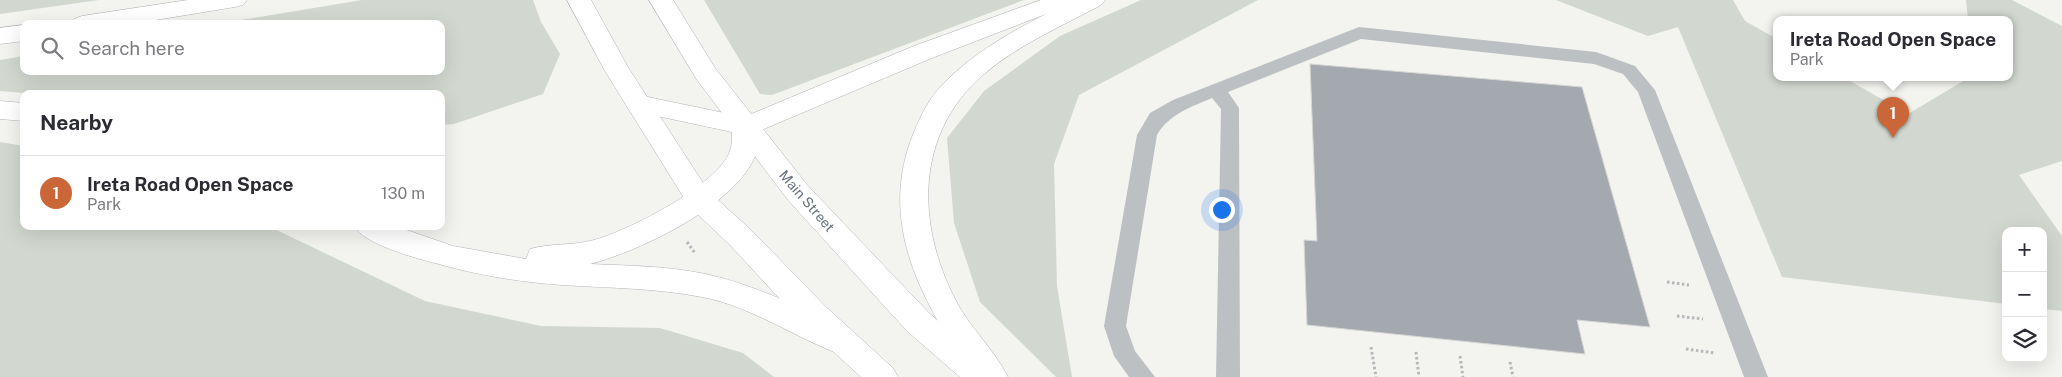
<!DOCTYPE html>
<meta charset="utf-8">
<style>
:root{--surface:#fff;--page:#f7f7f7;--text:#2b2b33;--muted:#7c7c81;--line:#e1e1e2;--accent:#cb6639}
body{margin:0;font-family:"Public Sans",sans-serif;background:var(--page);color:var(--text)}
.controls{position:absolute;right:15px;bottom:15px;display:grid;overflow:hidden;border-radius:10px;box-shadow:0 5px 20px #0002}
.controls button{width:45px;height:45px;display:grid;place-items:center;padding:0;border:0;border-bottom:1px solid var(--line);background:var(--surface);color:var(--text);font:25px sans-serif}
.you{position:absolute;left:1221px;top:209px;width:18px;height:18px;margin:-12px;border:4px solid #fff;border-radius:50%;background:#1a73e8;box-shadow:0 0 0 8px #1a73e833}
.badge{display:grid;place-items:center;width:32px;height:32px;border-radius:50%;background:var(--accent);color:#fff;font-size:16px;font-weight:700}
.pin{position:absolute;translate:-50% -41px;filter:drop-shadow(0 1px 2px #0008)}
.pin::after{content:'';position:absolute;top:26px;width:18px;height:15px;background:inherit;clip-path:polygon(0 0,100% 0,50% 100%)}
.popup{position:absolute;left:1773px;top:16px;width:240px;height:65px;box-sizing:border-box;display:grid;place-content:center;border-radius:10px;background:var(--surface);filter:drop-shadow(0 1px 4px #0005);font-size:16px;white-space:nowrap;color:var(--muted)}
.popup b{font-size:19px;color:var(--text)}
.popup::after{content:'';position:absolute;left:50%;top:100%;margin-left:-10px;border:10px solid transparent;border-top-color:var(--surface)}
.list{margin:0;padding:0;list-style:none}
h2{display:flex;justify-content:space-between;align-items:center;height:65px;margin:0;padding:0 20px;font-size:21px}
h2 small{font-size:16px;font-weight:400;color:var(--muted)}
.list li{display:grid;grid-template-columns:32px 1fr auto;gap:15px;align-items:center;box-sizing:border-box;height:75px;padding:0 20px;border-top:1px solid var(--line)}
.list b{display:block;font-size:19px;white-space:nowrap}
.list p{margin:0;font-size:16px;white-space:nowrap;color:var(--muted)}
.list em{font-size:16px;font-style:normal;color:var(--muted)}
.icon{flex:none;width:28px;height:28px;fill:none;stroke:currentColor;stroke-width:2;stroke-linecap:round;stroke-linejoin:round}
.map{position:relative;flex:none;width:2062px;height:377px;overflow:hidden}
.search{position:absolute;background:var(--surface);box-shadow:0 5px 20px #0002;left:20px;top:20px;width:425px;height:55px;display:flex;align-items:center;gap:12px;box-sizing:border-box;padding:0 18px;border-radius:10px;color:var(--muted);font-size:19px}
.panel{position:absolute;background:var(--surface);box-shadow:0 5px 20px #0002;left:20px;top:90px;width:425px;height:140px;border-radius:10px}
.map>svg:first-child{display:block}
.green{fill:#d2d8d0}
.building{fill:#a3a9ae;stroke:#d5d5d3}
.lines{fill:none;stroke-linecap:round;stroke-linejoin:round}
.secondary-casing{stroke:#b0b4b8;stroke-width:1}
.highway-casing{stroke:#b0b3b6;stroke-width:1}
.path{stroke:#b5b7ba;stroke-width:3;stroke-dasharray:2.5 2.5;stroke-linecap:butt}
.lane{fill:#bdc0c3;fill-rule:evenodd}
.secondary{fill:#fff;fill-rule:evenodd}
.highway{fill:#fff;fill-rule:evenodd}
.labels{text-anchor:middle;stroke-width:5;stroke-linejoin:round;paint-order:stroke}
.street-label{font-size:14px;fill:#66717d;stroke:#fff}
</style>
<div class="map">
<svg width="2062" height="377" viewBox="0 0 2062 377">
<rect width="100%" height="100%" fill="#f3f3f0"/>
<path class="green" d="M 0,0 L 99,0 L 0,14 Z
M 362,0 L 533,0 L 541,22 L 560,54 L 543,94 L 454,124 L 441,125 L 441,94 L 35,94 L 0,91 L 0,60 L 24,56 L 24,71 L 441,71 L 441,24 L 217,24 Z
M 704,0 L 1024,0 L 772,95 L 760,94 Z
M 1141,0 L 1258,0 L 1079,95 L 1054,164 L 1057,286 L 1072,377 L 1056,377 L 980,302 L 954,223 L 947,138 L 984,91 L 1060,36 Z
M 1556,0 L 1733,0 L 1745,21 L 1777,39 L 1777,77 L 1843,77 L 1908,114 L 1970,77 L 2009,77 L 2009,19 L 1968,19 L 1966,0 L 2012,0 L 2062,26 L 2062,161 L 2019,175 L 2062,236 L 2062,311 L 2043,309 L 2043,231 L 2006,231 L 2006,304 L 1782,277 L 1678,27 L 1648,36 Z
M 0,142 L 24,146 L 24,226 L 268,226 L 425,301 L 541,326 L 660,328 L 743,353 L 774,377 L 0,377 Z"/>
<path class="building" d="M 1310,64 L 1582,87 L 1650,327 L 1577,320 L 1585,354 L 1307,325 L 1304,240 L 1317,241 Z"/>
<g class="lines">
<defs>
<path id="secondary" d="M 567,0 L 591,0 L 629,69 L 709,192 L 750,229 L 826,307 L 893,368 L 898,377 L 861,377 L 804,325 L 730,245 L 689,206 L 605,71 Z
M 649,0 L 673,0 L 715,68 L 808,186 L 929,313 L 993,368 L 998,377 L 960,377 L 907,331 L 788,200 L 697,80 Z"/>
<path id="highway" d="M 188,0 L 247,0 L 243,5 L 235,7 L 131,24 L 70,24 L 74,19 L 82,16 Z
M 1041,0 L 1105,0 L 1101,5 C 1062,26 1018,45 984,74 C 915,133 916,223 955,299 C 969,327 994,349 1008,377 L 974,377 C 923,304 876,223 914,132 C 921,115 930,97 943,84 C 972,54 1009,33 1046,14 L 932,58 L 759,131 C 758,138 759,147 756,154 C 737,205 640,251 590,264 C 634,266 679,266 722,278 C 769,291 812,313 856,334 L 860,343 L 856,352 L 845,356 C 796,339 754,307 702,297 C 656,288 609,288 562,285 C 519,282 477,275 435,263 C 415,258 364,244 354,226 L 395,226 L 453,246 L 526,259 L 530,249 C 550,243 573,246 594,240 C 628,231 718,185 730,151 C 732,146 732,138 732,132 L 629,110 L 625,104 L 629,98 L 638,95 L 744,117 L 914,46 Z
M 24,25 L 24,41 L 0,44 L 0,28 Z
M 0,101 L 24,103 L 24,121 L 0,119 Z"/>
</defs>
<use href="#secondary" class="secondary-casing"/>
<use href="#highway" class="highway-casing"/>
<path class="path" d="M 687,242 L 695,253
M 1667,282 L 1689,285
M 1677,316 L 1703,319
M 1371,347 L 1376,377
M 1686,349 L 1715,353
M 1416,352 L 1419,377
M 1460,356 L 1463,377
M 1510,362 L 1513,377"/>
<path class="lane" d="M 1359,27 L 1596,52 L 1635,66 L 1655,90 L 1768,377 L 1744,377 L 1638,92 L 1623,74 L 1594,64 L 1361,39 L 1228,92 L 1239,108 L 1240,377 L 1216,377 L 1221,109 L 1212,98 C 1191,107 1169,114 1157,135 L 1126,326 L 1135,351 L 1155,377 L 1129,377 L 1114,356 L 1104,326 L 1137,135 L 1150,113 L 1173,100 Z"/>
<use href="#secondary" class="secondary"/>
<use href="#highway" class="highway"/>
</g>
<g class="labels">
<g class="street-label">
<text transform="translate(807 201) rotate(49)" y="5">Main Street</text>
</g>
</g>
</svg>
<div class="controls">
<button>+</button>
<button>−</button>
<button><svg class="icon" aria-label="layers" viewBox="0 0 24 24"><path d="M12 4l9 5-9 5-9-5zM3 14l9 5 9-5"/></svg></button>
</div>
<div class="you"></div>
<div class="pin badge" style="left:1893px;top:138px">1</div>
<div class="popup"><b>Ireta Road Open Space</b>Park</div>
<div class="search"><svg class="icon" aria-label="search" viewBox="0 0 24 24"><circle cx="10" cy="10" r="6"/><path d="M15 15l6 6"/></svg>Search here</div>
<section class="panel">
<h2>Nearby<small></small></h2>
<ul class="list">
<li><span class="badge">1</span><div><b>Ireta Road Open Space</b><p>Park</p></div><em>130 m</em></li>
</ul>
</section>
</div>
